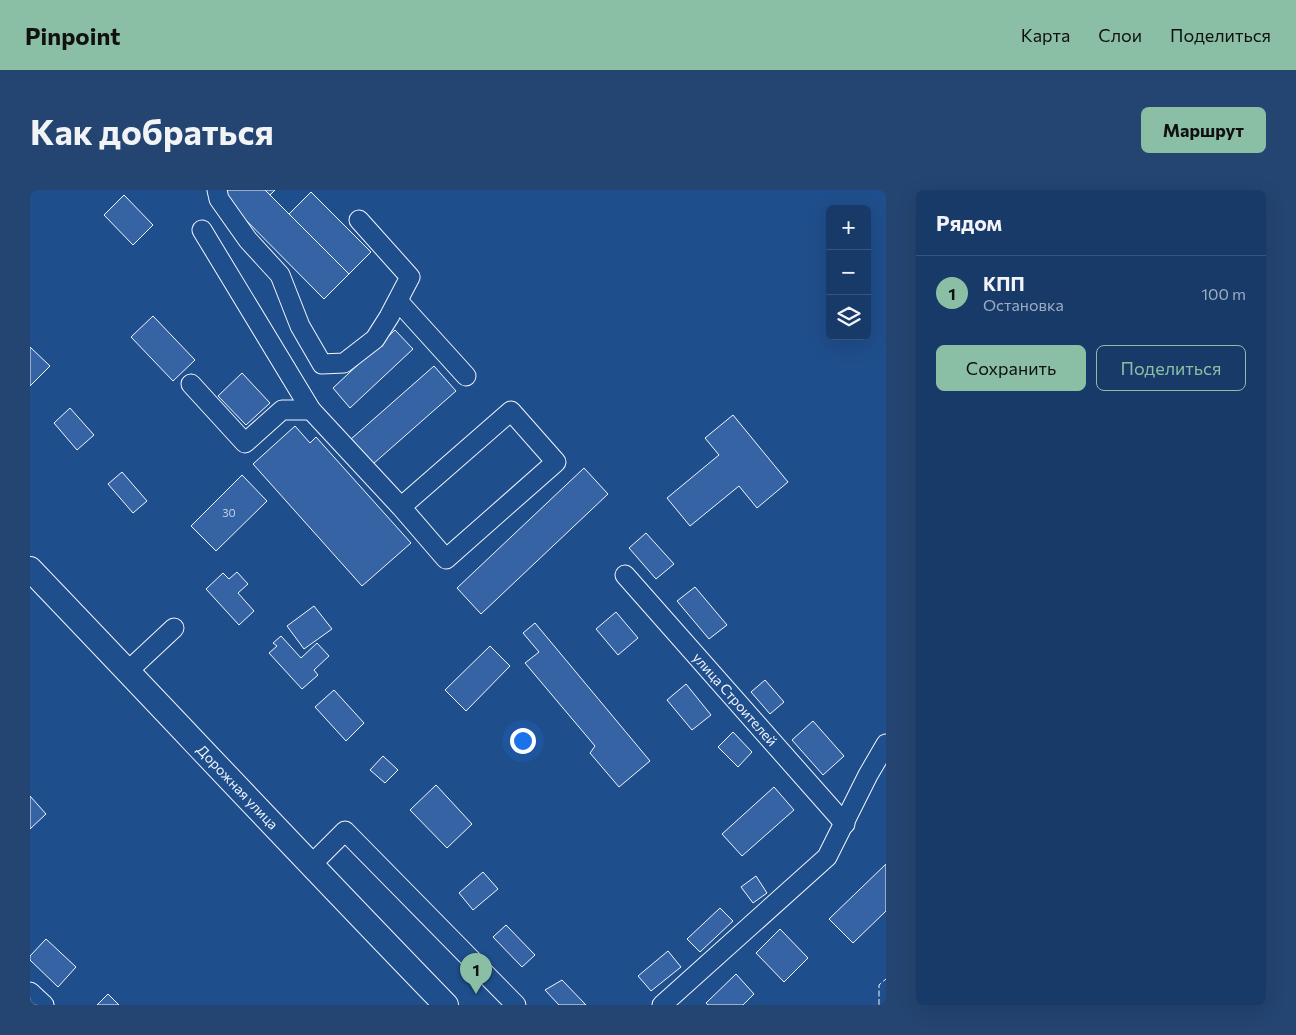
<!DOCTYPE html>
<html lang="ru">
<meta charset="utf-8">
<style>
:root{--surface:#173a69;--page:#244571;--text:#f1f3f6;--muted:#9eadc0;--line:#36547d;--accent:#8abfa5}
body{margin:0;font-family:Commissioner,sans-serif;background:var(--page);color:var(--text)}
.controls{position:absolute;right:15px;top:15px;display:grid;overflow:hidden;border-radius:8px;box-shadow:0 5px 20px #0002}
.controls button{width:45px;height:45px;display:grid;place-items:center;padding:0;border:0;border-bottom:1px solid var(--line);background:var(--surface);color:var(--text);font:25px sans-serif}
.you{position:absolute;left:492px;top:550px;width:18px;height:18px;margin:-12px;border:4px solid #fff;border-radius:50%;background:#1a73e8;box-shadow:0 0 0 8px #1a73e833}
.badge{display:grid;place-items:center;width:32px;height:32px;border-radius:50%;background:var(--accent);color:#111;font-size:16px;font-weight:700}
.pin{position:absolute;translate:-50% -41px;filter:drop-shadow(0 1px 2px #0008)}
.pin::after{content:'';position:absolute;top:26px;width:18px;height:15px;background:inherit;clip-path:polygon(0 0,100% 0,50% 100%)}
.list{margin:0;padding:0;list-style:none}
h2{display:flex;justify-content:space-between;align-items:center;height:65px;margin:0;padding:0 20px;font-size:21px}
h2 small{font-size:16px;font-weight:400;color:var(--muted)}
.list li{display:grid;grid-template-columns:32px 1fr auto;gap:15px;align-items:center;box-sizing:border-box;height:75px;padding:0 20px;border-top:1px solid var(--line)}
.list b{display:block;font-size:19px;white-space:nowrap}
.list p{margin:0;font-size:16px;white-space:nowrap;color:var(--muted)}
.list em{font-size:16px;font-style:normal;color:var(--muted)}
.actions{display:flex;gap:10px;padding:15px 20px}
.actions a{flex:1;padding:11px 0;border:1px solid var(--accent);border-radius:8px;text-align:center;font-size:18px;color:var(--accent)}
.actions .main{background:var(--accent);color:#111}
.icon{flex:none;width:28px;height:28px;fill:none;stroke:currentColor;stroke-width:2;stroke-linecap:round;stroke-linejoin:round}
.map{position:relative;flex:none;width:856px;height:815px;overflow:hidden;border-radius:8px}
header{display:flex;align-items:center;gap:30px;box-sizing:border-box;height:70px;padding:0 25px;background:var(--accent);color:#111}
header strong{font-size:24px}
nav{display:flex;gap:28px;margin-inline-start:auto;font-size:18px}
.intro{display:flex;align-items:center;justify-content:space-between;box-sizing:border-box;height:120px;padding:0 30px}
h1{margin:0;font-size:35px}
.button{padding:12px 22px;border-radius:8px;background:var(--accent);color:#111;font-size:18px;font-weight:700}
main{display:flex;gap:30px;padding:0 30px}
aside{flex:1;background:var(--surface);border-radius:8px;box-shadow:0 5px 20px #0002}
.map>svg:first-child{display:block}
.building{fill:#3563a3;stroke:#f2f6ff}
.lines{fill:none;stroke-linecap:round;stroke-linejoin:round}
.minor-casing{stroke:#f2f6ff;stroke-width:21}
.major-casing{stroke:#f2f6ff;stroke-width:26}
.minor{stroke:#1f4e8c;stroke-width:19}
.major{stroke:#1f4e8c;stroke-width:24}
.fence{stroke:#f2f6ff;stroke-width:1;stroke-dasharray:6 2.5;stroke-linecap:butt}
.labels{text-anchor:middle;stroke-width:4;stroke-linejoin:round;paint-order:stroke}
.number-label{font-size:11px;fill:#c3d1e8}
.street-label{font-size:14px;fill:#f2f6ff;stroke:#1f4e8c}
</style>
<header>
<strong>Pinpoint</strong>
<nav><a>Карта</a><a>Слои</a><a>Поделиться</a></nav>
</header>
<div class="intro"><h1>Как добраться</h1><a class="button">Маршрут</a></div>
<main>
<div class="map">
<svg width="856" height="815" viewBox="0 0 856 815">
<rect width="100%" height="100%" fill="#1f4e8c"/>
<path class="building" d="M 198,0 L 235,0 L 319,84 L 294,109 L 192,6 Z
M 235,0 L 245,0 L 240,5 Z
M 281,2 L 341,62 L 319,84 L 259,24 Z
M 94,5 L 123,35 L 103,55 L 74,25 Z
M 123,126 L 165,170 L 143,191 L 101,147 Z
M 365,140 L 383,159 L 320,218 L 303,198 Z
M 0,157 L 20,176 L 0,196 Z
M 404,176 L 426,201 L 343,274 L 321,249 Z
M 212,183 L 240,213 L 216,235 L 188,206 Z
M 40,218 L 64,245 L 47,260 L 24,233 Z
M 703,225 L 758,292 L 727,318 L 709,296 L 660,336 L 637,308 L 689,265 L 675,248 Z
M 265,236 L 280,253 L 286,247 L 381,353 L 332,396 L 223,274 Z
M 554,278 L 578,304 L 451,424 L 427,398 Z
M 92,282 L 117,311 L 103,323 L 78,294 Z
M 212,285 L 237,311 L 186,361 L 161,336 Z
M 616,343 L 644,374 L 626,389 L 599,358 Z
M 207,382 L 218,394 L 208,403 L 224,421 L 209,435 L 176,399 L 193,383 L 199,389 Z
M 665,397 L 697,435 L 679,449 L 647,411 Z
M 284,416 L 302,439 L 274,459 L 257,436 Z
M 586,422 L 608,448 L 588,465 L 566,439 Z
M 505,433 L 620,571 L 589,597 L 560,563 L 565,556 L 495,473 L 509,462 L 493,443 Z
M 251,446 L 271,468 L 287,453 L 299,466 L 284,480 L 288,485 L 272,499 L 239,463 L 247,456 L 243,453 Z
M 460,456 L 480,476 L 436,521 L 415,500 Z
M 735,490 L 754,512 L 740,524 L 721,502 Z
M 656,494 L 681,525 L 662,540 L 637,510 Z
M 304,500 L 334,533 L 316,551 L 285,517 Z
M 783,531 L 814,566 L 793,585 L 762,550 Z
M 703,542 L 722,562 L 708,577 L 688,557 Z
M 353,566 L 368,580 L 355,593 L 340,580 Z
M 406,595 L 442,634 L 417,658 L 380,620 Z
M 744,597 L 764,620 L 712,666 L 692,644 Z
M 0,606 L 16,624 L 0,639 Z
M 856,674 L 856,721 L 823,753 L 799,729 Z
M 453,682 L 468,699 L 443,720 L 429,703 Z
M 726,686 L 737,703 L 723,713 L 711,697 Z
M 690,718 L 703,731 L 670,762 L 657,749 Z
M 476,735 L 505,765 L 492,777 L 463,747 Z
M 750,739 L 778,768 L 754,792 L 726,763 Z
M 16,749 L 46,777 L 28,797 L 0,770 L 0,766 Z
M 638,761 L 651,777 L 621,801 L 608,786 Z
M 706,784 L 724,804 L 713,815 L 678,815 L 676,813 Z
M 532,790 L 556,815 L 529,815 L 515,800 Z
M 78,804 L 89,815 L 67,815 Z"/>
<g class="lines">
<defs>
<g id="minor">
<path d="M 187,0 L 189,9 L 218,50 L 250,85 L 270,136 L 292,174 L 314,173 L 345,149 L 359,127 L 380,87 L 329,30"/>
<path d="M 172,40 L 281,220 L 371,317 L 416,369 L 526,272 L 481,221 L 371,317"/>
<path d="M 368,111 L 436,186"/>
<path d="M 161,194 L 215,253 L 252,220 L 281,220"/>
<path id="s1" d="M 595,385 L 815,634"/>
<path d="M 98,481 L 144,438"/>
<path d="M 280,676 L 315,641 L 486,815"/>
<path d="M 0,802 L 14,815"/>
<path d="M 632,815 L 797,667 L 838,585 L 856,554"/>
</g>
<g id="major">
<path id="s2" d="M 0,379 C 139,524 276,671 416,815"/>
</g>
</defs>
<use href="#minor" class="minor-casing"/>
<use href="#major" class="major-casing"/>
<use href="#minor" class="minor"/>
<use href="#major" class="major"/>
<path class="fence" d="M 849,815 L 849,795 L 856,789"/>
</g>
<g class="labels">
<g class="number-label">
<text x="199" y="327">30</text>
</g>
<g class="street-label">
<text dy="5" stroke="none"><textPath href="#s1" startOffset="166">улица Строителей</textPath></text>
<text dy="5" stroke="none"><textPath href="#s2" startOffset="301">Дорожная улица</textPath></text>
</g>
</g>
</svg>
<div class="controls">
<button>+</button>
<button>−</button>
<button><svg class="icon" aria-label="layers" viewBox="0 0 24 24"><path d="M12 4l9 5-9 5-9-5zM3 14l9 5 9-5"/></svg></button>
</div>
<div class="you"></div>
<div class="pin badge" style="left:446px;top:804px">1</div>
</div>
<aside>
<h2>Рядом<small></small></h2>
<ul class="list">
<li><span class="badge">1</span><div><b>КПП</b><p>Остановка</p></div><em>100 m</em></li>
</ul>
<div class="actions"><a class="main">Сохранить</a><a>Поделиться</a></div>
</aside>
</main>
